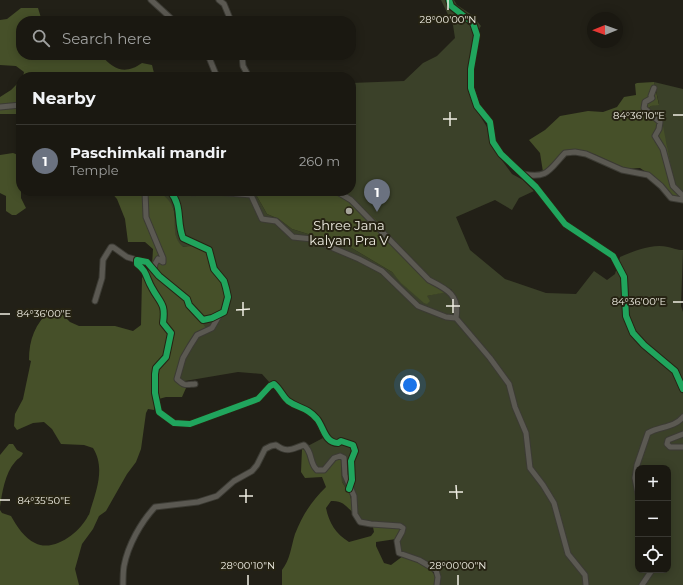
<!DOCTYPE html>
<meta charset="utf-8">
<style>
:root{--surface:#1a1811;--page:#27251f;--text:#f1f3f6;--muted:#9fa09f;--line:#383731;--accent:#8c9099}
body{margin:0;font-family:Montserrat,sans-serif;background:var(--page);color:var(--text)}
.controls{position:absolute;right:12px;bottom:12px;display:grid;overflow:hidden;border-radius:8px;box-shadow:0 2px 10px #0003}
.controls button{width:36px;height:36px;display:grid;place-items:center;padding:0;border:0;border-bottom:1px solid var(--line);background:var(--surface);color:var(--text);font:20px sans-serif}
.compass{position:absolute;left:587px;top:12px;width:36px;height:36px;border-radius:50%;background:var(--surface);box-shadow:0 2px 10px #0003;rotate:269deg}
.you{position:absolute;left:410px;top:385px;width:14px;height:14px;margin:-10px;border:3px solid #fff;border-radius:50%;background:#1a73e8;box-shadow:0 0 0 6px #1a73e833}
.badge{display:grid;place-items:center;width:26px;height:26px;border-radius:50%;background:var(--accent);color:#fff;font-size:13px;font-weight:700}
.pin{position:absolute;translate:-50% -33px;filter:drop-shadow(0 1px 2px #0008)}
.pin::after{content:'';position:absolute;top:21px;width:14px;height:12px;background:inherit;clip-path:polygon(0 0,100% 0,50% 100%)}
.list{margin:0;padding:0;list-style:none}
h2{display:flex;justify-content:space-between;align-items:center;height:52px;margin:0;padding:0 16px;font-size:17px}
h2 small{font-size:13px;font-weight:400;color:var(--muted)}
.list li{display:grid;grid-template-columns:26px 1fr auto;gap:12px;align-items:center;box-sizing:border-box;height:72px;padding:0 16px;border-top:1px solid var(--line)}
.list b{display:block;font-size:15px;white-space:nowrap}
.list p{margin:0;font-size:13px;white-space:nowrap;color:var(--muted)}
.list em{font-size:13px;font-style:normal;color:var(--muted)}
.icon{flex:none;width:22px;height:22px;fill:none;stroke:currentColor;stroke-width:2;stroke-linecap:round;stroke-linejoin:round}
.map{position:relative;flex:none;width:683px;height:585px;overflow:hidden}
.search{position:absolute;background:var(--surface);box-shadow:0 2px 10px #0003;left:16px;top:16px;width:340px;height:44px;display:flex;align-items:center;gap:10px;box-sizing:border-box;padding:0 14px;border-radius:16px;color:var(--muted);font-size:15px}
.panel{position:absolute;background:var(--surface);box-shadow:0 2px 10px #0003;left:16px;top:72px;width:340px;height:124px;border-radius:16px}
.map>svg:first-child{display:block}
.green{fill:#3b4129;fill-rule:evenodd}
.forest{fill:#465029}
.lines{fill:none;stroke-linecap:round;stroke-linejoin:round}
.street-casing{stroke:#3c3b34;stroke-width:7}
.street{stroke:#5b5952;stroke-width:5}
.cycleway-casing{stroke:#262313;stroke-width:8}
.cycleway{stroke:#20a55d;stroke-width:6}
.ticks{fill:none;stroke:#efede2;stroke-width:1.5}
.poi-dot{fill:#a7a59b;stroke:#262313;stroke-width:1.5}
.labels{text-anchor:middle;stroke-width:4;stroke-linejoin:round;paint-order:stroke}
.poi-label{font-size:13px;fill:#efede2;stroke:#262313}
.ticks-label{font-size:10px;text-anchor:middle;fill:#efede2;stroke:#262313;stroke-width:4;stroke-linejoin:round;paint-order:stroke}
</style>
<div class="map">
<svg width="683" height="585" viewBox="0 0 683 585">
<rect width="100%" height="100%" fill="#222017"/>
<path class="green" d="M 441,0 L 454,0 L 457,5 L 472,15 L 481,26 L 475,36 L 468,85 L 477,111 L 487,127 L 490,144 L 512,174 L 523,180 L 534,191 L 519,198 L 512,210 L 495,200 L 456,217 L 470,250 L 505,279 L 546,293 L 576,294 L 594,271 L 607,280 L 615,274 L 620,257 C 634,251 653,243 668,247 C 674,248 676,250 683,250 L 681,306 L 683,312 L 683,585 L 439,585 L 438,570 L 405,554 L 398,548 L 402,525 L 384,522 L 370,523 L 362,520 L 356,514 L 350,495 L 342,482 L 341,460 L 318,471 L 307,451 L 302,449 L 323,438 L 313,417 L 286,401 L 262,374 L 238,372 L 179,382 L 175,376 L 188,345 L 207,329 L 201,324 L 219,312 L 192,246 L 182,247 C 169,234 179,221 173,208 C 170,202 163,197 159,191 L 254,191 L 267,214 L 279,219 L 292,229 L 350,247 L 392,272 L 407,288 L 427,296 L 452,290 L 425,275 L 416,263 L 390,238 L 383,226 L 344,191 L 351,191 L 351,83 L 404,81 L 423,63 L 437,56 L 455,38 L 453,25 ZM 638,468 L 668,468 L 668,570 L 638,570 Z
M 654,82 L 683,89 L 683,192 L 676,185 L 667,153 L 666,142 L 649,108 L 651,106 L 659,104 Z"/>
<path class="forest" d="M 21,8 L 38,8 L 42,21 L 21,21 L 21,55 L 101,55 C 114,70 125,75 142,63 L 152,65 L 155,77 L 23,77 L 24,72 L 16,66 L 0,65 L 0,20 L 7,19 Z
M 21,80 L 21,114 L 0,114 L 0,97 L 11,90 Z
M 654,82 L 659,105 L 651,106 L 649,108 L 662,121 L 673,177 L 676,185 L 683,192 L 683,198 L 672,196 L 658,180 L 640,168 L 627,169 L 594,154 L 568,150 L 543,172 L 540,153 L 529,140 L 545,130 L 560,116 L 588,111 L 603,112 L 617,107 L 624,97 L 636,95 L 635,84 L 637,83 Z
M 13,153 L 21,156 L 21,198 L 26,208 L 16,215 L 12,215 L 6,211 L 6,196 L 0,193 L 0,155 Z
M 110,191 L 159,191 C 165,197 170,200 173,208 C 178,222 170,235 183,247 C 189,246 195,245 201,248 C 214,253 227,289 224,303 C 221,313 210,318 202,323 L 207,329 L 200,333 L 175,375 L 186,388 L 182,397 L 166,397 L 155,400 L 154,410 L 148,409 L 146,413 L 141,449 L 136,462 L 127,474 L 106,511 L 99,516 L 93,529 L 82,544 L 75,569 L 79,585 L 0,585 L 0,510 L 2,513 L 11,516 C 16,525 25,539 35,543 C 54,553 80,532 88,516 C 90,514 90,510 91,508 C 97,489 105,467 93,448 L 84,445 L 61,444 L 52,429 L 44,422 L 33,423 L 17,430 L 14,426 L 15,414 L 23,399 L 31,361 L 29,360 C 29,340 35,323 51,310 L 60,312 L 70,322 L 79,326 L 115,326 L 133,331 L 141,325 L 142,278 L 152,266 L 153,249 L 145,242 L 128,242 L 125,219 L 117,199 Z
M 254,191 L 345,191 L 383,226 L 390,238 L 416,263 L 425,275 L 452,291 L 427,296 L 430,301 L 427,304 L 424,303 L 401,283 L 392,272 L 350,247 L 292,229 L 279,219 L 267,214 Z
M 9,444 L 13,444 L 17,450 L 23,453 C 21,458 18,458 15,462 C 5,473 2,493 0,507 L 0,455 Z
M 302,449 L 307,451 L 318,471 L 335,459 L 341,460 L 342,482 L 350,495 L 355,515 C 347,507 343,500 331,501 L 326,508 C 329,523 336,534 349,542 L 371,536 L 374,532 L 373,527 L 394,526 L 401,529 L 396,539 L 376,542 L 376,546 L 384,563 L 391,565 L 403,556 C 419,562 429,564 437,579 L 434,585 L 282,585 L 282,570 C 290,560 291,547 295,534 C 303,514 311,502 326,487 L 322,477 L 305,478 L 301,472 Z"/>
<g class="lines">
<defs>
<path id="street" d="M 151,0 L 174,21
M 219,0 L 224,4 L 231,21
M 449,0 L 451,6 L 473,23 L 477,35 L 471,69 L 471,88 L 477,106 L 490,122 L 493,142 L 501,154 L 536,187 L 565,224 L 613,256 L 624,277 L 626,316 L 633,333 L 644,345 L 675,371 L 683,389
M 208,55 L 217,77
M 242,55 L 243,66 L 249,77
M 654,88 L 651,96 L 652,98 L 645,102 L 644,108 L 660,122 L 659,129 L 655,136 L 663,149 L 673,186 L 683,196
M 0,107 L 21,105
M 523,174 C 548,179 549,170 565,153 L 575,152 L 586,154 L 622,170 L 648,175 L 661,186 L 671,198 L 683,200
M 145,191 L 146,217 L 163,258 L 163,262 L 158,259 L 155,264 L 154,271
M 170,191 C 183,207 176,220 183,238 L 209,250 L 214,269 L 224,281 L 226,288 L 228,297 L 224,312 L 212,318 L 203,320 L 189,305 L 187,299 L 159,276 L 147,262 L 137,260 L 137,264 C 147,271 146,278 152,288 C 160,303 166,303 163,323 L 171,333 L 166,357 L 156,368 L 155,374 L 155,393 L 159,412 L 174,423 L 190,424 L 258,399 L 270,386 L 274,384 C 280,389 283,397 288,401 C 299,409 307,407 317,419 C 324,428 325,443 338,443 L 341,441 L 353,445 L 355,451 L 351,461 L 352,480 L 349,489
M 191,191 L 193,193 L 205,191
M 205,191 L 251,195 L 262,219 L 276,221 L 293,237 L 312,239 L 359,259 L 382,271 L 418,306 L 446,317 L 456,318 C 460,295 447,289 429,280 L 351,200 L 336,191
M 95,301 L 102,278 L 103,260 L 111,247 L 113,247 L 127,257 L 137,260
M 456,318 L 490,358 L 509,384 L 515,407 L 526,433 L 530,468 L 543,485 L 554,503 L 568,554 L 585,575 L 586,585
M 195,384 C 184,385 185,386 177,379 L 183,358 L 190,346 L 197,335 L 212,328 L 220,314
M 683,434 L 668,440 L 667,444 L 670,447 L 683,447
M 638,494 L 635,478 L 637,465 L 648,433 C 660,426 674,428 683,417
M 123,585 C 123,579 123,572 124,566 C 128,545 141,522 155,507 L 198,502 L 217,496 L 234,481 L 252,471 L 257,465 L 265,449 L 271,446 L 276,445 C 288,454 293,448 304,445 C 313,452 309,463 317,470 L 324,470 L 334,458 L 340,456 L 344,458 L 345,475 L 354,496 L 355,514 L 360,522 L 371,524 L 400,526 L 403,528 L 402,532 L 397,541 L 399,553 L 419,560 L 436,570 L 438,577 L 437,585
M 642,585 L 652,570"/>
</defs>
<use href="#street" class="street-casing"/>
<use href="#street" class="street"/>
<defs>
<path id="cycleway" d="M 449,0 L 451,6 L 473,23 L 477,35 L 471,69 L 471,88 L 477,106 L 490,122 L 493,142 L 501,154 L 536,187 L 565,224 L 613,256 L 624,277 L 626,316 L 633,333 L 644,345 L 675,371 L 683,389
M 170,191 C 183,207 176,220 183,238 L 209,250 L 214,269 L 224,281 L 226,288 L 228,297 L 224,312 L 212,318 L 203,320 L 189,305 L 187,299 L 159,276 L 147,262 L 137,260 L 137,264 C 147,271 146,278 152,288 C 160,303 166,303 163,323 L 171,333 L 166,357 L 156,368 L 155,374 L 155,393 L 159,412 L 174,423 L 190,424 L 258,399 L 270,386 L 274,384 C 280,389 283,397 288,401 C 299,409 307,407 317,419 C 324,428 325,443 338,443 L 341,441 L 353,445 L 355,451 L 351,461 L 352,480 L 349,489"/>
</defs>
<use href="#cycleway" class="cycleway-casing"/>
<use href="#cycleway" class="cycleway"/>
</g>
<path class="ticks" d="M 448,0 L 448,10M 450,112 L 450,126M 673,115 L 683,115M 443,119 L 457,119M 453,299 L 453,313M 243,302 L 243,316M 673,302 L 683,302M 446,306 L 460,306M 236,310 L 250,309M 0,314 L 10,314M 456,485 L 457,499M 246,489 L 246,503M 449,492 L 463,492M 239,496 L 253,496M 0,500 L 10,500M 248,575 L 248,585M 458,575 L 458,585"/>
<circle class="poi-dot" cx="349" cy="211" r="4"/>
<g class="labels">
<g class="poi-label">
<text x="349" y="230">Shree Jana<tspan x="349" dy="15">kalyan Pra V</tspan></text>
</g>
</g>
<g class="ticks-label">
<text x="448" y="23">28°00'00"N</text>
<text x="639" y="119">84°36'10"E</text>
<text x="639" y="305">84°36'00"E</text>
<text x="44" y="317">84°36'00"E</text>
<text x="44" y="504">84°35'50"E</text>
<text x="248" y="569">28°00'10"N</text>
<text x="458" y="569">28°00'00"N</text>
</g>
</svg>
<div class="controls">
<button>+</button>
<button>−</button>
<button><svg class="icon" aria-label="locate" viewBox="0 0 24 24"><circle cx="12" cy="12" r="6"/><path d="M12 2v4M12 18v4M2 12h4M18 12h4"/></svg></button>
</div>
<svg class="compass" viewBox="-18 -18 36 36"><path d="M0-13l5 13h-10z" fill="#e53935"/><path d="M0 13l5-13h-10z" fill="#9fa09f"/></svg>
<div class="you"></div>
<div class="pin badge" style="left:377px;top:212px;background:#6b7280">1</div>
<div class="search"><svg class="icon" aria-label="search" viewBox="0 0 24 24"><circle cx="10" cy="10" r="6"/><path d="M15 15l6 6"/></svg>Search here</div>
<section class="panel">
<h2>Nearby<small></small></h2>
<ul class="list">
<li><span class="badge" style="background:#6b7280">1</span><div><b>Paschimkali mandir</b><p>Temple</p></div><em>260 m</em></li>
</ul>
</section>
</div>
